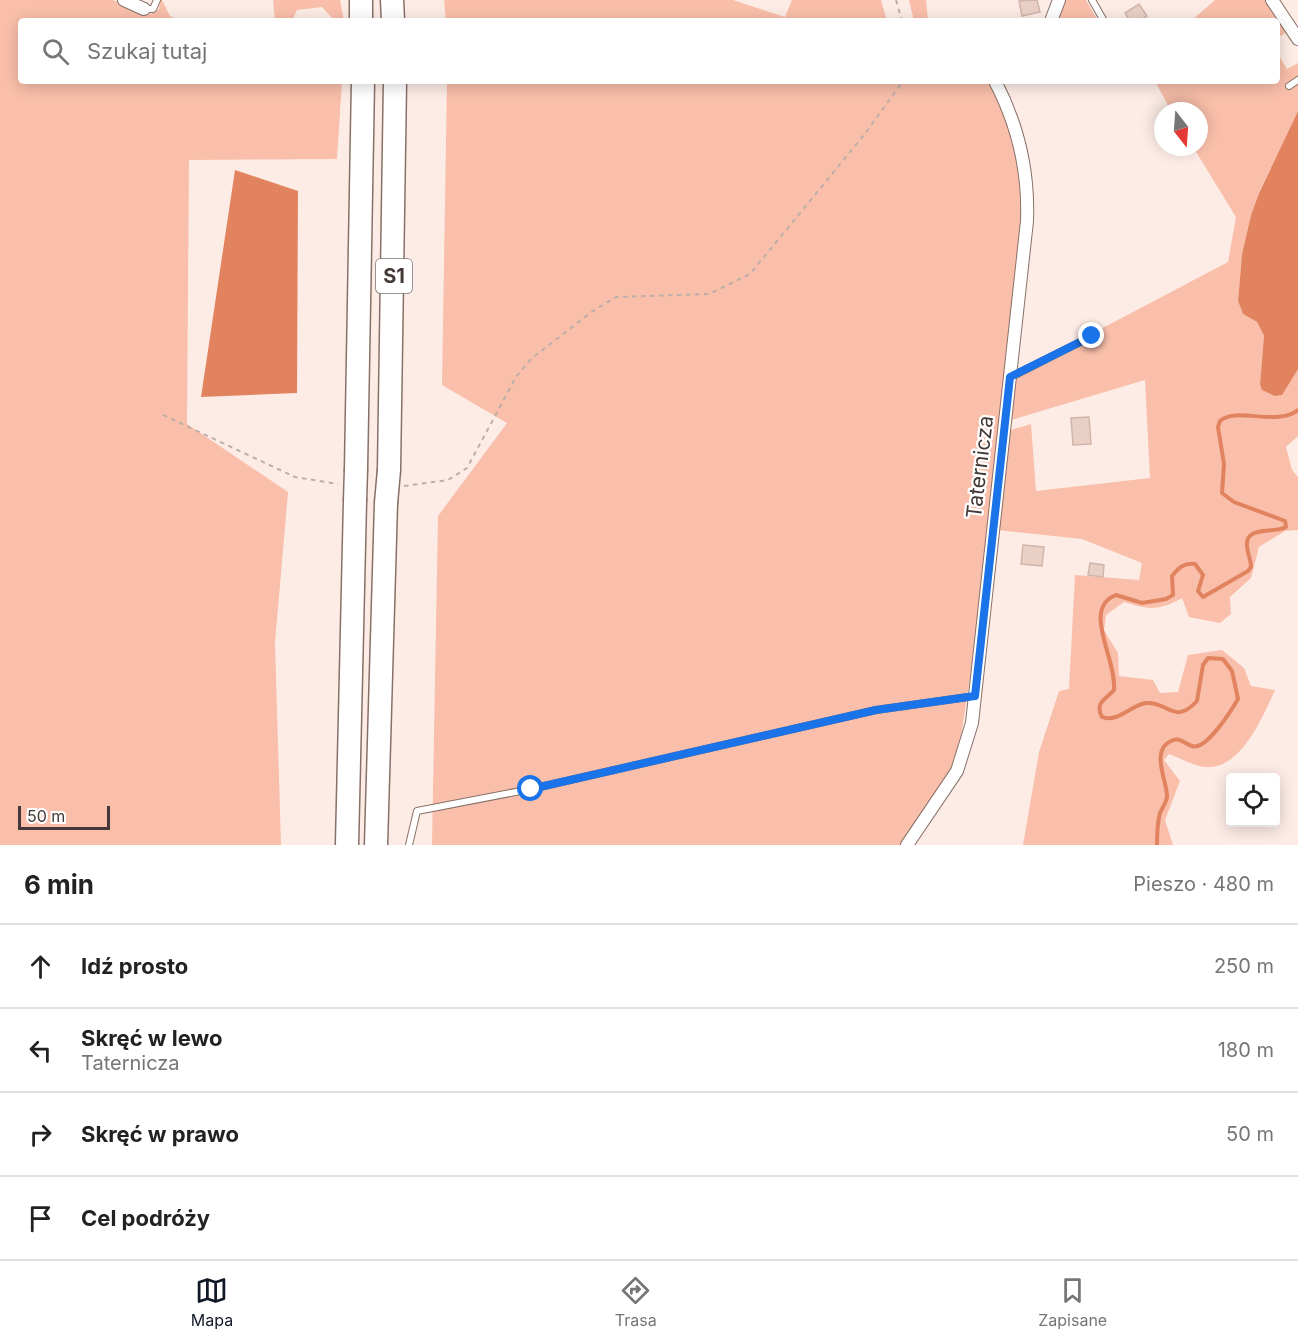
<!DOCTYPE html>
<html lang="pl">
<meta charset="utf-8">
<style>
:root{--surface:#fff;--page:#f6f6f6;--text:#222;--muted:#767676;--line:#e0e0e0;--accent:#111827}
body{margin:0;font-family:Inter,sans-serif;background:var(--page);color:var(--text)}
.controls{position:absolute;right:18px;bottom:18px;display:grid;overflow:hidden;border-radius:6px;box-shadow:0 3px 15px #0003}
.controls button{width:54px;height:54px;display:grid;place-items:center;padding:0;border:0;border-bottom:2px solid var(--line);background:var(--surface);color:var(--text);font:30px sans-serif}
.compass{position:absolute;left:1154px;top:102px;width:54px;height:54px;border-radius:50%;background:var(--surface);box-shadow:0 3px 15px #0003;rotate:163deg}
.scale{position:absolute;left:18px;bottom:15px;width:92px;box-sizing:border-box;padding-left:6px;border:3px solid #443936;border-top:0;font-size:16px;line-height:21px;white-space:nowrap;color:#443936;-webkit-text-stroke:4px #fff;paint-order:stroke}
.stop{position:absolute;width:18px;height:18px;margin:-14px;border:4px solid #1a73e8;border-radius:50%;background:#fff}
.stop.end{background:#1a73e8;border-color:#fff;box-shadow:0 2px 6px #0008}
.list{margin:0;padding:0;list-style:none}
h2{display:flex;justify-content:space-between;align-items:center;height:78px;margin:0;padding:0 24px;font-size:26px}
h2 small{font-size:20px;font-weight:400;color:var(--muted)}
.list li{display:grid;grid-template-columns:39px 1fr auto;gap:18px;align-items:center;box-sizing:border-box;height:84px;padding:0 24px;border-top:2px solid var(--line)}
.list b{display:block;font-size:22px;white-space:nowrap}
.list p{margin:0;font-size:20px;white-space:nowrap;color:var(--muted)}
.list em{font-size:20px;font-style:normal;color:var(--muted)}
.icon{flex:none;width:33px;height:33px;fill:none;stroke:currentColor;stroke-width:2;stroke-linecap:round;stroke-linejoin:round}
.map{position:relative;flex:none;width:1298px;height:845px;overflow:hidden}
.search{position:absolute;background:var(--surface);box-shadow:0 3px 15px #0003;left:18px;right:18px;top:18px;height:66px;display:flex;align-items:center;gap:15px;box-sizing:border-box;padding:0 21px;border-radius:6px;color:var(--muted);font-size:22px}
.sheet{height:414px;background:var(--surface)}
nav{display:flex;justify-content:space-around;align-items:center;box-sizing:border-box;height:84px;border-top:2px solid var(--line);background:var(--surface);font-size:16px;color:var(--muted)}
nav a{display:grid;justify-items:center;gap:3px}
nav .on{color:var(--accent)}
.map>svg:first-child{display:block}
.green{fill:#f9bfaa}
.water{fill:#e28360}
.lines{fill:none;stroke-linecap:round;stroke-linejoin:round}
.stream{stroke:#e28360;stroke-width:4}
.building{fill:#eacfc5;stroke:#d0b5ac;stroke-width:1.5}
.service-casing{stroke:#887067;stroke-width:8}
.minor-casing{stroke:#887067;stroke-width:14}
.motorway-casing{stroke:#887067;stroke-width:25}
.path{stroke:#bdaea9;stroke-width:2;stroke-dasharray:4.5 4.5;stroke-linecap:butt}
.service{stroke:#fff;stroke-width:6}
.minor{stroke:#fff;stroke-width:12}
.motorway{stroke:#fff;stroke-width:22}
.motorway-bridge-casing{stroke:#887067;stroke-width:25;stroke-linecap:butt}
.motorway-bridge{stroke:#fff;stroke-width:22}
.route{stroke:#1a73e8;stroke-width:8}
.labels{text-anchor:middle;stroke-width:4.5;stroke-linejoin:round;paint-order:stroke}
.shield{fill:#fff;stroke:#7c7472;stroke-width:1.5}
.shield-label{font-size:20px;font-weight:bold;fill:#443936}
.street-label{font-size:21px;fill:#443936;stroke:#fff}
</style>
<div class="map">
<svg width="1298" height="845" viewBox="0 0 1298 845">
<rect width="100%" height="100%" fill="#fdece6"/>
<path class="green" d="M 0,0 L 113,0 L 151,14 L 159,9 L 160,0 L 162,0 L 170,16 L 180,21 L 21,21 L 21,81 L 342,81 L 337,159 L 189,160 L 187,424 L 288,492 L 275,643 L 281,845 L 0,845 Z
M 273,0 L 340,0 L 344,21 L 335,21 L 322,7 L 297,10 L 292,21 L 275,21 Z
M 444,0 L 733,0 L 785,17 L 792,0 L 881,0 L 887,21 L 446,21 Z
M 909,0 L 926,0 L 928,21 L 914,21 Z
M 1063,0 L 1086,0 L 1098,21 L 1055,21 Z
M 1215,0 L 1268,0 L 1287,32 L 1277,38 L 1277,21 L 1191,21 Z
M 1277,52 L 1287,69 L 1298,63 L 1298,77 L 1287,85 L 1298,83 L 1298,111 L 1259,192 L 1251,215 L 1242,254 L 1238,301 L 1243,314 L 1257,322 L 1264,337 L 1260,384 L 1298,369 L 1298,436 L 1286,447 L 1292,470 L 1298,477 L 1298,530 L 1285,531 L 1259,547 L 1251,578 L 1230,597 L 1231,614 L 1220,623 L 1189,617 L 1182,598 C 1159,611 1149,610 1124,602 L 1106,615 L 1104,630 L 1118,653 L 1119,676 L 1153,680 L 1160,693 L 1178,692 L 1188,655 L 1222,650 L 1244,668 L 1251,686 L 1275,690 C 1262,718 1239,776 1199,766 C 1189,763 1179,758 1169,754 L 1164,760 L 1180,781 L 1165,820 L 1173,845 L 1023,845 L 1039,752 L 1059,691 L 1069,689 L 1075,575 L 1139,580 L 1142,563 L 1082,539 L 998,530 L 1007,431 L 1031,424 L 1036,491 L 1150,478 L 1145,380 L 1008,421 L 1013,379 L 1090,341 L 1097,341 L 1095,332 L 1228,262 L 1236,217 L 1193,147 L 1199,147 L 1199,111 L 1171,111 L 1155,81 L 1277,81 Z
M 447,81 L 992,81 L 1008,115 L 1024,188 L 986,570 L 956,770 L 904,845 L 432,845 L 438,516 L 507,423 L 442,385 Z"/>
<path class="water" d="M 1298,111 L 1298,369 L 1282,395 L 1275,396 L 1262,390 L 1260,384 L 1264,336 L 1257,322 L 1243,314 L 1238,301 L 1242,254 L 1251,215 L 1259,193 Z
M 235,170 L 298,191 L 297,393 L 201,397 Z"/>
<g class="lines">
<path class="stream" d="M 1157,845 C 1157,834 1157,824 1160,813 C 1162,808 1167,802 1167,796 C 1167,781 1150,750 1171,741 C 1180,736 1184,744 1192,746 C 1206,751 1231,711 1238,699 L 1232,671 L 1223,659 L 1208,658 L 1203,665 L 1197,701 C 1174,726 1168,701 1146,703 C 1131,705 1118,723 1102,717 C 1094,702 1107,699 1114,690 C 1117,659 1081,608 1116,595 L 1142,603 L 1166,599 L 1173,595 L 1172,576 C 1179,567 1184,563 1195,564 L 1203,575 L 1198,591 L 1203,597 L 1248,571 L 1251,567 C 1251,559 1246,550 1247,542 C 1249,526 1278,533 1286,527 L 1285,521 L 1234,502 L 1222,493 L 1224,464 L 1218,427 L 1220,421 C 1236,406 1277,427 1298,410"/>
</g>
<path class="building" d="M 1037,0 L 1040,12 L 1022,16 L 1019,1 Z
M 1139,4 L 1147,16 L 1139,21 L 1130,21 L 1125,13 Z
M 1089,417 L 1091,444 L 1073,445 L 1071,418 Z
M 1023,545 L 1044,547 L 1042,566 L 1021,564 Z
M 1090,563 L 1104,565 L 1103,577 L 1088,575 Z"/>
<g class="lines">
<defs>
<path id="service" d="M 1092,0 L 1104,21
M 144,9 L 153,9 L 157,0
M 1289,86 L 1298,80
M 1011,377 L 1092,336
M 409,845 L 417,811 L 531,789 L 876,710 L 975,696"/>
<path id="minor" d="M 124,0 L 144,9
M 1272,0 L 1298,39
M 1051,21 L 1059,0
M 907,845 L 957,771 L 972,723 L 1027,221 C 1029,171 1018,125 995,81"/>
<path id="motorway" d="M 361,0 L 361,21
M 392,0 L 393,21
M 356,469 L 363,81
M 389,470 L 395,81
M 347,845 L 355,501
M 376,845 L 386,503"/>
</defs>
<use href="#service" class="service-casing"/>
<use href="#minor" class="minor-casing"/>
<use href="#motorway" class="motorway-casing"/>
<path class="path" d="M 896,0 L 902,21
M 163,415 L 295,477 L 338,484
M 404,486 L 448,480 L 467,468 L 516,377 L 531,359 L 590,313 L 616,297 L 709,294 L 750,274 L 864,135 L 903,81"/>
<use href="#service" class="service"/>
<use href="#minor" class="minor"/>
<use href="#motorway" class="motorway"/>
<defs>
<path id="motorway-bridge" d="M 355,501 L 356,469
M 386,503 L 389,470"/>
</defs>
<use href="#motorway-bridge" class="motorway-bridge-casing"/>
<use href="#motorway-bridge" class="motorway-bridge"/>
</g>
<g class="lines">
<path class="route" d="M 531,789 L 876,710 L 975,696 L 1010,377 L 1092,336"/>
</g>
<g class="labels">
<rect class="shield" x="376" y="259" width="36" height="34" rx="4.5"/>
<g class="shield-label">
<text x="394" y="283">S1</text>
</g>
<g class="street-label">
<text transform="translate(980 467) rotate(-83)" y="7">Taternicza</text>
</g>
</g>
</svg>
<div class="controls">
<button><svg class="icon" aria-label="locate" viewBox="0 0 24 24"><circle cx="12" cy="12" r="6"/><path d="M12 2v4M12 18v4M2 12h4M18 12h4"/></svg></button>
</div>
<svg class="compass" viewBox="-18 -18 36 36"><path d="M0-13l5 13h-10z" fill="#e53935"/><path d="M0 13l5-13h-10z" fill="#767676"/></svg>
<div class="scale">50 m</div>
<div class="stop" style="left:531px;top:789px"></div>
<div class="stop end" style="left:1092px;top:336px"></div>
<div class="search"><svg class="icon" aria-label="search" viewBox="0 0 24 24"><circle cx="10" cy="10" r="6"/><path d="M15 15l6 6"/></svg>Szukaj tutaj</div>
</div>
<section class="sheet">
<h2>6 min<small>Pieszo · 480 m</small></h2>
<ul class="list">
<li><svg class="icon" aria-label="ahead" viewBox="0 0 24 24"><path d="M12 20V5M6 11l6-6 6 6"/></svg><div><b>Idź prosto</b></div><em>250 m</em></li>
<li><svg class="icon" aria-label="left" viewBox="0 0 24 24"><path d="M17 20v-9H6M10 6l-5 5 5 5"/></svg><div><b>Skręć w lewo</b><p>Taternicza</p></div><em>180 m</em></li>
<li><svg class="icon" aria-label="right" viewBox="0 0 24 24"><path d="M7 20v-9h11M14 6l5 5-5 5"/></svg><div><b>Skręć w prawo</b></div><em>50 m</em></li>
<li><svg class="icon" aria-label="arrive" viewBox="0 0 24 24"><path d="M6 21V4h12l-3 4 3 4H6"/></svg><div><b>Cel podróży</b></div></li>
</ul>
</section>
<nav>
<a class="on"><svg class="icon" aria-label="map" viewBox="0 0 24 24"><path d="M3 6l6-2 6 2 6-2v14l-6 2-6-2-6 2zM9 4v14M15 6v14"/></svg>Mapa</a>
<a><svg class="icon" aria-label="directions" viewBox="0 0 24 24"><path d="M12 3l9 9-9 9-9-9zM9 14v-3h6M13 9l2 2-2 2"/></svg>Trasa</a>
<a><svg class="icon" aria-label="saved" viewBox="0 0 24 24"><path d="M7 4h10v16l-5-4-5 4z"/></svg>Zapisane</a>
</nav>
